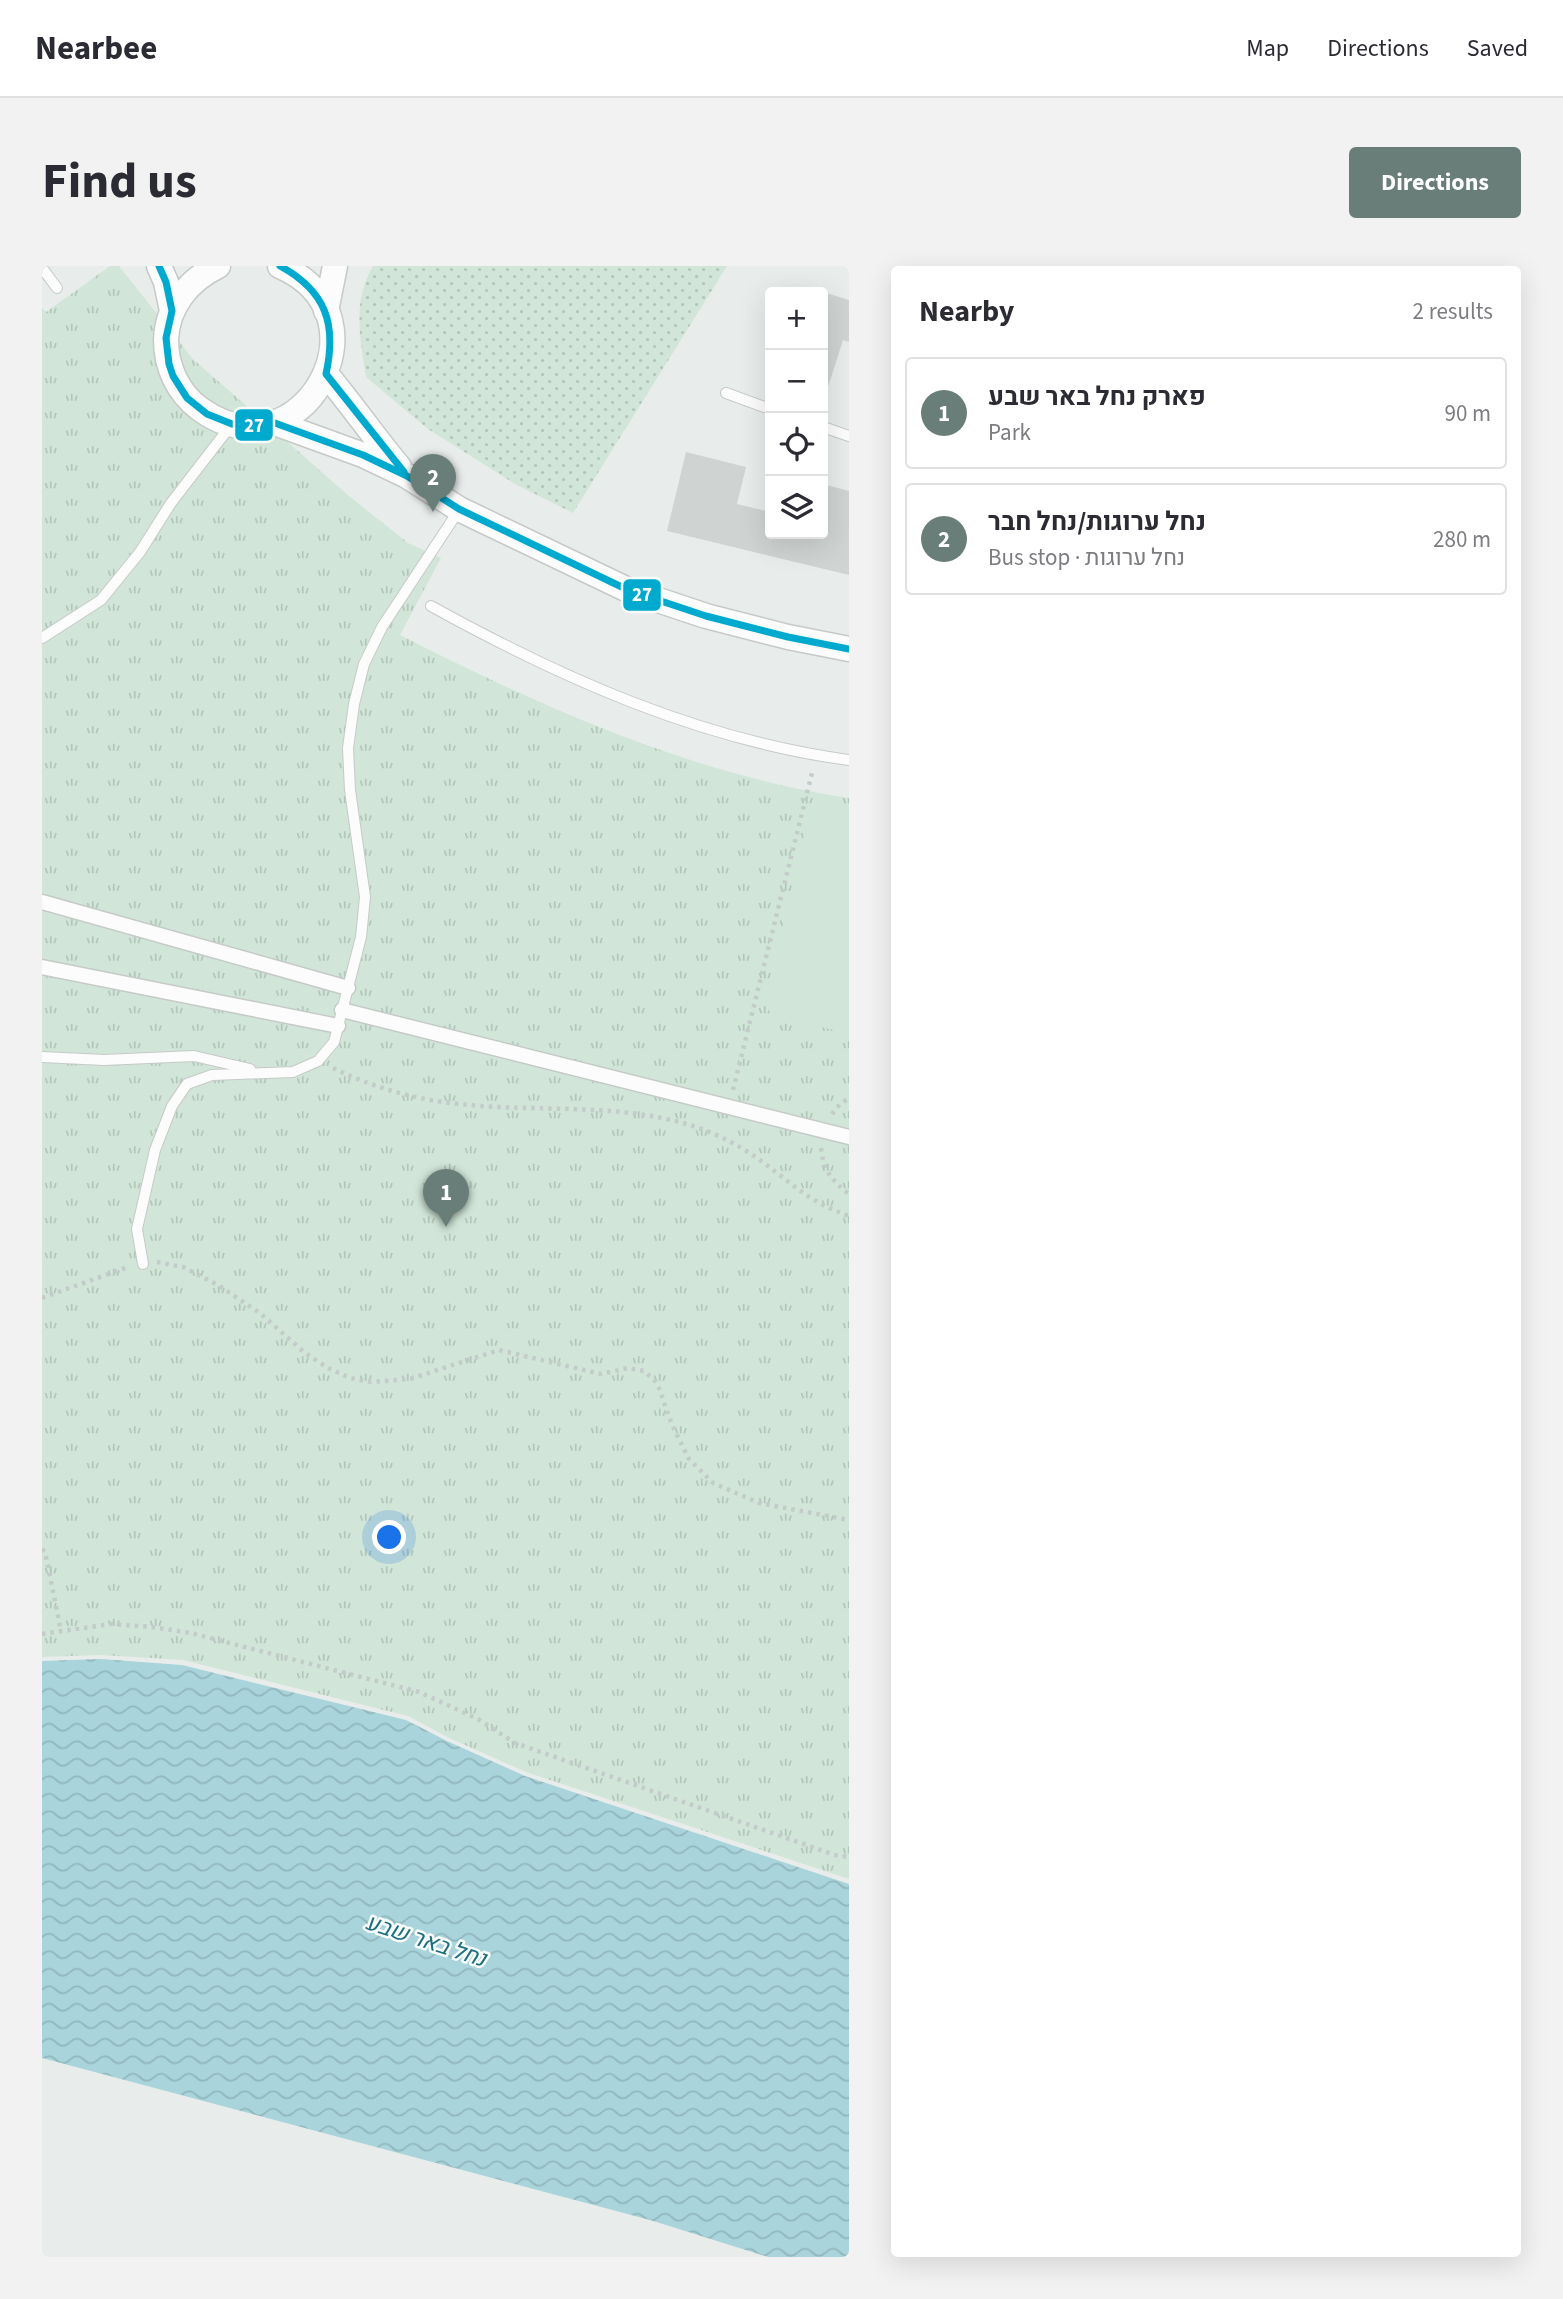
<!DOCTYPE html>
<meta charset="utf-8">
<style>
:root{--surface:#fff;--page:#f2f2f3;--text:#2b2b33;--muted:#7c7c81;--line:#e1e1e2;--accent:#697e78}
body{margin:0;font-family:"Source Sans 3",Heebo,sans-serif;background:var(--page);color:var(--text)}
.controls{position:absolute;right:21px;top:21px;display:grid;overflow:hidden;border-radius:7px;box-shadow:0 7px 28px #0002}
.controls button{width:63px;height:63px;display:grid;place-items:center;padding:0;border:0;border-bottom:2px solid var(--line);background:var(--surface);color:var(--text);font:35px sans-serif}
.you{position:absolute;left:348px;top:1272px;width:24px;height:24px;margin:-18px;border:5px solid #fff;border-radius:50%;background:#1a73e8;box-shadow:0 0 0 10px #1a73e833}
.badge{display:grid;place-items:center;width:46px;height:46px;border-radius:50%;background:var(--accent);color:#fff;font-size:23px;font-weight:700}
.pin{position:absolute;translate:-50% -58px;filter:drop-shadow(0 2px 4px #0008)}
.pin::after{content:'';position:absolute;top:37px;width:24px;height:21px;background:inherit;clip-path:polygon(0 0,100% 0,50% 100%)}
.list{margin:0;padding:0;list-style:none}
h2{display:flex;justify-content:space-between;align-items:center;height:91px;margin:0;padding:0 28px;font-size:30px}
h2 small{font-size:23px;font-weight:400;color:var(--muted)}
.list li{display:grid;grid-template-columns:46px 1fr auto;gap:21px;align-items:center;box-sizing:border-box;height:112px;margin:0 14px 14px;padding:0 14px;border:2px solid var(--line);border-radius:7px}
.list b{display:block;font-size:26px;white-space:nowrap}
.list p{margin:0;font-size:23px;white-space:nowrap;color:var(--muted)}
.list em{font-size:23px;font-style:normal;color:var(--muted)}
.icon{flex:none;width:38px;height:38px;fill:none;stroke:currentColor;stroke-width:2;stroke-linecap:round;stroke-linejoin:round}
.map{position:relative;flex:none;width:807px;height:1991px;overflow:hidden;border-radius:7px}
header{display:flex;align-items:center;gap:42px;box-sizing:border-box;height:98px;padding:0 35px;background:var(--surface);border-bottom:2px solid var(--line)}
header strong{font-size:33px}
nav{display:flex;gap:38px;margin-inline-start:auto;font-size:24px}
.intro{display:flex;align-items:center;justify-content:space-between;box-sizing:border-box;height:168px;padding:0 42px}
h1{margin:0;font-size:49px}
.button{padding:18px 32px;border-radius:7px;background:var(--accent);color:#fff;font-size:24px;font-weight:700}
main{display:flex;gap:42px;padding:0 42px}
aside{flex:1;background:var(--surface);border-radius:7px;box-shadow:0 7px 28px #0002}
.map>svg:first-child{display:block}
.grass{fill:url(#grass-dots)}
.park{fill:url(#park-tufts)}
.garden{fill:#d1e6d8}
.water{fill:url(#water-waves)}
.building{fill:#cfd4d2}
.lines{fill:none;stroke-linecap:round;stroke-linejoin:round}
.service-casing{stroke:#c5cac8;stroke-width:12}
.pedestrian-casing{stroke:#c5cac8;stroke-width:17}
.tertiary-casing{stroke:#c5cac8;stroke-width:27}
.path{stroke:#c3ccca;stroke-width:4.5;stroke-dasharray:3.5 5;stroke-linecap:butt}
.service{stroke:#fcfcfc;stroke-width:10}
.pedestrian{stroke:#fcfcfc;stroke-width:14}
.tertiary{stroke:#fcfcfc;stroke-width:24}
.bus-1-casing{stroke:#f7fbf9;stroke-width:12}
.bus-1{stroke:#00a9ce;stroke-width:7}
.labels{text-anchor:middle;stroke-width:5;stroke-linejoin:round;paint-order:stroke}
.water-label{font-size:23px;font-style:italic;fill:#1c6f80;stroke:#f7fbf9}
.line-badge{stroke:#f7fbf9;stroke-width:2.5}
.badge-label{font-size:19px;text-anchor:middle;font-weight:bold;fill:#fff}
</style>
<header>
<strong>Nearbee</strong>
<nav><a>Map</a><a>Directions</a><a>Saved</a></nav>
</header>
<div class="intro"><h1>Find us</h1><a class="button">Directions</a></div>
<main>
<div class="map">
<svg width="807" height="1991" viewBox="0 0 807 1991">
<defs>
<pattern id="grass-dots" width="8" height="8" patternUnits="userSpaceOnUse" patternTransform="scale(1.75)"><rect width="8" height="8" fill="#d1e6d8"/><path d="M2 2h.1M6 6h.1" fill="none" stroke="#b3c6ba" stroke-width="1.8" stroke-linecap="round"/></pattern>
<pattern id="park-tufts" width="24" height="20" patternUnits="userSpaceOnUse" patternTransform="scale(1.75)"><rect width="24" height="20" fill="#d1e6d8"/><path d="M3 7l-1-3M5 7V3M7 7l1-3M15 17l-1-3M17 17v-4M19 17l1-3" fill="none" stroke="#b3c6ba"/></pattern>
<pattern id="water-waves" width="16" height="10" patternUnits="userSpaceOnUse" patternTransform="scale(1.75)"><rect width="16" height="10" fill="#a9d4db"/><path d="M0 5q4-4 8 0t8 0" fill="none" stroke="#91b7bd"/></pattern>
</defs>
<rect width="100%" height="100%" fill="#e8edeb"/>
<path class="grass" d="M 331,0 L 685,0 L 531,247 L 473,218 L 386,163 L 324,111 C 318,71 310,36 331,0 Z"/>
<path class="park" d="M 68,0 L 77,0 L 151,93 L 307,230 L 366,277 L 399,292 L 358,369 C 500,441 649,508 807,532 L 807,1613 L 484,1506 L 407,1472 L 366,1450 L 141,1394 L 59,1389 L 0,1391 L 0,42 L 4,46 Z"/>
<path class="garden" d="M 777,537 L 807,542 L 807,767 L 737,752 L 727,745 L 724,736 L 766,550 L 772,540 Z"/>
<path class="water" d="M 59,1393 L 140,1399 L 364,1454 L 405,1475 L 483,1510 L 807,1618 L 807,1991 L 726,1991 L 608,1954 L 0,1792 L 0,1395 Z"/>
<path class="building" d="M 781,26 L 807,34 L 807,76 L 801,74 L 785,124 L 781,123 Z
M 644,186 L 704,201 L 695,238 L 728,246 L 728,268 L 781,268 L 781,218 L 807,225 L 807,309 L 625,265 Z"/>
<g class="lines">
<defs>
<path id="service" d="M 0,2 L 15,22
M 684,127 L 728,143
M 781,161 L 807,170
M 389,340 C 519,412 658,474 807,494
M 0,372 L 59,334 L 98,286 L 129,237 L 190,158
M 0,791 L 62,794 L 152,790 L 208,803
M 101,998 L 95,963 L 113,884 L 130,840 L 145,818 L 170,809 L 251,806 L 276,795 L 292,776 L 319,671 L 323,631 L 308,524 L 306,482 L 312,438 L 322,398 L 340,361 L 417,244"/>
<path id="pedestrian" d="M 0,636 L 306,722
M 0,701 L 296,760
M 300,744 L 807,871"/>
<path id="tertiary" d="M 117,0 L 124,16 L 130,45
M 176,0 C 147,14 125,40 124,74 C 124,101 136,127 158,143 C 257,215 353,50 238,0
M 284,45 L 293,0
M 284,108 C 310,139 332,171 357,201
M 230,156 L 321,189 L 365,210 L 417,243 L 586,324 L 664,350 L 746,371 L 807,383"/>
</defs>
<use href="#service" class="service-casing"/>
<use href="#pedestrian" class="pedestrian-casing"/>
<use href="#tertiary" class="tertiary-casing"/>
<path class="path" d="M 291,802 C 328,820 368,832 408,837 C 486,847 565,836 641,857 C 670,865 698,879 722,897 C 754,921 768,936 807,950
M 691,824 L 771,503
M 790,848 L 798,838 L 807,832
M 779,882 C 781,904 790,915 807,928
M 115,996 L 141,1001 L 176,1019 L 219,1048 L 263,1087 L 286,1102 L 308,1112 L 329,1116 L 368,1113 L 457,1084 L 559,1108 L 586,1102 L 602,1105 L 613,1115 L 617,1122 L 630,1159 L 647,1193 L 671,1217 L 717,1237 L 807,1254
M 0,1032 L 86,1001
M 0,1283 L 3,1286 L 19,1365
M 0,1368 L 69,1358 L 110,1361 L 149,1367 L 377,1426 L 436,1453 L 473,1477 L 793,1589 L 807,1591"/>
<use href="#service" class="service"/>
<use href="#pedestrian" class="pedestrian"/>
<use href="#tertiary" class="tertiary"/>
<defs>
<path id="bus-1" d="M 117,0 L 124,16 L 130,45 L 124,72 L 127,98 L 131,110 L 145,132 L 165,148 L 190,158 L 204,160 L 230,156 L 321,189 L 365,210 L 417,243 L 586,324 L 664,350 L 746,371 L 807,383
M 238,0 C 284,25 295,58 284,108 L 362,206"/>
</defs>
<use href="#bus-1" class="bus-1-casing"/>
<use href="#bus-1" class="bus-1"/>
</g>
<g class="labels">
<g class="water-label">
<text transform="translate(384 1674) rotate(18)" y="8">נחל באר שבע</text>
</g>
</g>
<g class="line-badge">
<rect x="192" y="142" width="40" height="34" rx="7" fill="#00a9ce"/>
<rect x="580" y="312" width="40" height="34" rx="7" fill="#00a9ce"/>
</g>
<g class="badge-label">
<text x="212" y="166">27</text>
<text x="600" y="335">27</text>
</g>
</svg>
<div class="controls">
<button>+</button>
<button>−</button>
<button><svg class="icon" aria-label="locate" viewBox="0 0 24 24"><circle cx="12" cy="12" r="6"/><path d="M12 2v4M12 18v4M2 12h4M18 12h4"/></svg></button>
<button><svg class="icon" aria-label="layers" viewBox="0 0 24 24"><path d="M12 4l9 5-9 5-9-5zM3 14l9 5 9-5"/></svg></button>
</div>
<div class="you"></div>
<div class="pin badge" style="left:404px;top:961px">1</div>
<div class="pin badge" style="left:391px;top:246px">2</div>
</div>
<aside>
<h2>Nearby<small>2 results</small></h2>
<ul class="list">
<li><span class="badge">1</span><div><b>פארק נחל באר שבע</b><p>Park</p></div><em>90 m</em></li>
<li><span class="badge">2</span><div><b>נחל ערוגות/נחל חבר</b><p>Bus stop · נחל ערוגות</p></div><em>280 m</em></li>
</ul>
</aside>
</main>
